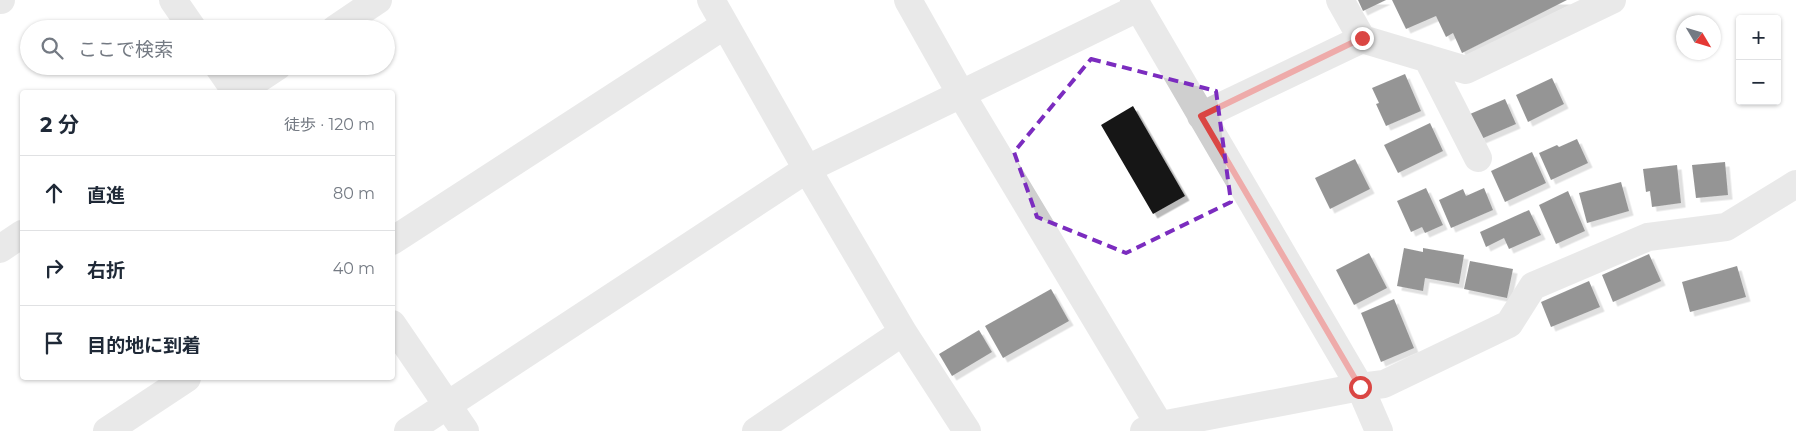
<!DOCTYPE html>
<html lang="ja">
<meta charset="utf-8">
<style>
:root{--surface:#fff;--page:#f6f6f7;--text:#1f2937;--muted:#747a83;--line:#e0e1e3}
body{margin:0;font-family:Montserrat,"Noto Sans JP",sans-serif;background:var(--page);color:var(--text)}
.controls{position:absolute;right:15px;top:15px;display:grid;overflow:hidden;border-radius:5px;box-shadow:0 1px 4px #0004}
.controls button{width:45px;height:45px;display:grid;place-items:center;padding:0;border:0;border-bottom:1px solid var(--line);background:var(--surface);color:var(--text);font:25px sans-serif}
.compass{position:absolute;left:1676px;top:15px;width:45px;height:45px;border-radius:50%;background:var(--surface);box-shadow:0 1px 4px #0004;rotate:128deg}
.stop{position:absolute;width:15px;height:15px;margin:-11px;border:4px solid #da4643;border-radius:50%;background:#fff}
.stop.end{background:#da4643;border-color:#fff;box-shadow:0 1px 5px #0008}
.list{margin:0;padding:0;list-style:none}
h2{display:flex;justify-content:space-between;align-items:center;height:65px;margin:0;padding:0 20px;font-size:21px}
h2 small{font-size:16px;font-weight:400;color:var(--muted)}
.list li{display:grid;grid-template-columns:32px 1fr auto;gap:15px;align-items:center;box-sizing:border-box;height:75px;padding:0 20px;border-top:1px solid var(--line)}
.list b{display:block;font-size:19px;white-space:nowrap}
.list em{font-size:16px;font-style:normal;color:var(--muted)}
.icon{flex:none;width:28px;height:28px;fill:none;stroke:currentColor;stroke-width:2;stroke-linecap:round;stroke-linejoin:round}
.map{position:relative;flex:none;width:1796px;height:431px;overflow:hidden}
.search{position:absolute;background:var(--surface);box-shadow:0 1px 4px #0004;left:20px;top:20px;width:375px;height:55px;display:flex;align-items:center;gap:12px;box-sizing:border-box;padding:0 18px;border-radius:28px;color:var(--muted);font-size:19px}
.panel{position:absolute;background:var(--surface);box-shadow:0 1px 4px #0004;left:20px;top:90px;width:375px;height:290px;border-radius:5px}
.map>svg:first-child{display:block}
.building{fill:#191919;filter:url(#shadow)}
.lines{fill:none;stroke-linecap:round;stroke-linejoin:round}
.minor{stroke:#cfcfcf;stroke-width:28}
.tertiary{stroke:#cfcfcf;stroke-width:28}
.route{stroke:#da4643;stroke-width:6}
.marked{fill:none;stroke:#7b2cbf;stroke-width:4;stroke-dasharray:10 6;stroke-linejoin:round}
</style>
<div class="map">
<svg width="1796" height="431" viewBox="0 0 1796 431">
<defs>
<filter id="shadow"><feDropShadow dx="4.5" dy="4.5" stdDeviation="0" flood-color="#0004"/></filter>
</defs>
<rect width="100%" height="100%" fill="#fff"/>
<path class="building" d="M 1358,0 L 1386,0 L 1363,11 Z
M 1392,0 L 1567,0 L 1462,53 L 1453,33 L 1446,37 L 1436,16 L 1406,29 Z
M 1405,74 L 1421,111 L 1386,126 L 1376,104 L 1379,103 L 1372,88 Z
M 1552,78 L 1564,104 L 1528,122 L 1516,95 Z
M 1505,99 L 1516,124 L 1481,139 L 1470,114 Z
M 1133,106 L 1185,196 L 1153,214 L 1101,125 Z
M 1430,123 L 1443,151 L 1398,173 L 1384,145 Z
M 1577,139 L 1588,163 L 1551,180 L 1539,153 L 1557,145 L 1559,147 Z
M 1532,152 L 1546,183 L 1505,202 L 1491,171 Z
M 1355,159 L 1370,189 L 1330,209 L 1315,178 Z
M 1725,162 L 1728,195 L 1696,198 L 1692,165 Z
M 1677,165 L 1681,203 L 1652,207 L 1650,191 L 1646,192 L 1643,169 Z
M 1621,182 L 1629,211 L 1587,223 L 1579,193 Z
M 1426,188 L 1443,225 L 1425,233 L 1422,227 L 1411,232 L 1397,201 Z
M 1484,188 L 1493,210 L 1451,228 L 1439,200 L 1463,189 L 1466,196 Z
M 1568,191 L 1585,231 L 1556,244 L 1539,205 Z
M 1529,210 L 1541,235 L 1509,249 L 1504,238 L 1486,247 L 1480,232 Z
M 1404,248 L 1423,252 L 1423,248 L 1464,255 L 1459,284 L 1425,278 L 1423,291 L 1397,286 Z
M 1369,253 L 1387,288 L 1354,305 L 1336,270 Z
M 1649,254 L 1661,281 L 1613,302 L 1602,275 Z
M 1470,261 L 1513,269 L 1507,298 L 1464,289 Z
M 1737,266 L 1746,297 L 1690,312 L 1682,282 Z
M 1589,281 L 1600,307 L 1551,327 L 1541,302 Z
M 1051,289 L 1069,321 L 1003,358 L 985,326 Z
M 1394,299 L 1414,348 L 1381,362 L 1361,313 Z
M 979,330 L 992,352 L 952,376 L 939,354 Z"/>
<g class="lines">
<path class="minor" d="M 0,0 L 1,0
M 173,0 L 193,29
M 711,0 L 807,169 L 903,332 L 967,431
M 908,0 L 961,94 L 1163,431
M 1134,0 L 1360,387 L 1379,431
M 1340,0 L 1362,39 L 1466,70 L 1612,0
M 1427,58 L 1478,158
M 218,66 L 236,92
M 1201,116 L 1362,39
M 392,241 L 725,25
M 392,324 L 465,431
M 1360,387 L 1384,384 L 1509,324 L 1533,286 L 1648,237 L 1726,227 L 1796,184
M 107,431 L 187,378
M 408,431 L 807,169 L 1138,8
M 756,431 L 903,332"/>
<path class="tertiary" d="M 335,29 L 378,0
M 239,92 L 278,66
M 0,249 L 22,234
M 1144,431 L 1161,425 L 1360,387"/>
</g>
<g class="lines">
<path class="route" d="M 1360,387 L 1201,116 L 1362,38"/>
</g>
<path d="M0 0H1796V431H0ZM 1091,59 L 1216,91 L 1231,202 L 1126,253 L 1037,217 L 1014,152 Z" fill="#fff" fill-opacity=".55" fill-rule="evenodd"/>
<path class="marked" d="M 1091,59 L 1216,91 L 1231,202 L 1126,253 L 1037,217 L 1014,152 Z"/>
</svg>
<div class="controls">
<button>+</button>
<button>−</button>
</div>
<svg class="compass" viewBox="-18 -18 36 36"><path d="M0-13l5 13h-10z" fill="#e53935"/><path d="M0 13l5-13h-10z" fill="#747a83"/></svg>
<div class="stop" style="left:1360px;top:387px"></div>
<div class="stop end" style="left:1362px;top:38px"></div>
<div class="search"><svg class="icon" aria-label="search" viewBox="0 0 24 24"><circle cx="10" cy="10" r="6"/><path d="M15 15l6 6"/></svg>ここで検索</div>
<section class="panel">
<h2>2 分<small>徒歩 · 120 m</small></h2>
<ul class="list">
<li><svg class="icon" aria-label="ahead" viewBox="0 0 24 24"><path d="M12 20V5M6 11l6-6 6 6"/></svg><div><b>直進</b></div><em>80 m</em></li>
<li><svg class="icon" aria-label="right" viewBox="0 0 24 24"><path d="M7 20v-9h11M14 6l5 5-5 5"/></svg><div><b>右折</b></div><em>40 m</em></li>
<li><svg class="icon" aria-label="arrive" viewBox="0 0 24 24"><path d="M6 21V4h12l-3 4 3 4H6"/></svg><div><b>目的地に到着</b></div></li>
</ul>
</section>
</div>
